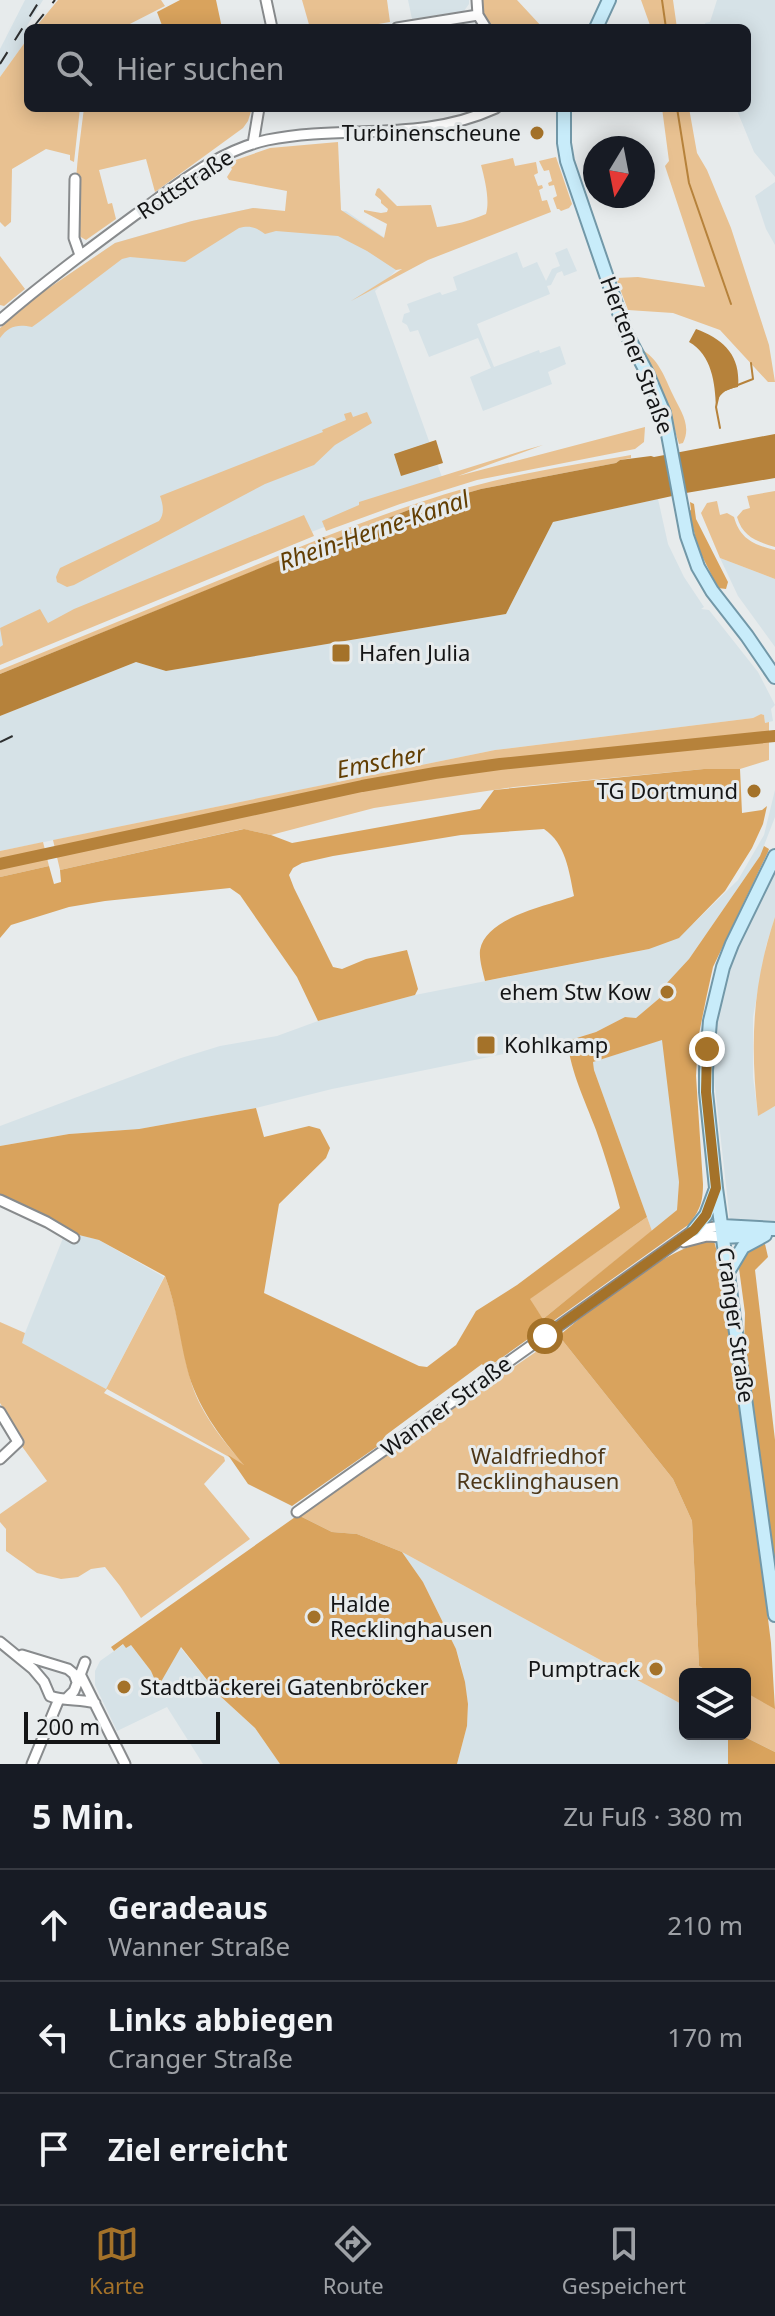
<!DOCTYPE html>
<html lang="de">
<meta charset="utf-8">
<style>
:root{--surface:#171b24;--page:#242831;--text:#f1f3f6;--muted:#9ea1a6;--line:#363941;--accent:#a47229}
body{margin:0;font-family:"Noto Sans",sans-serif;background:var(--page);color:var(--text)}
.controls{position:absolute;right:24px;bottom:24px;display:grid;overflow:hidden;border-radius:12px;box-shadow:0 4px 20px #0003}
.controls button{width:72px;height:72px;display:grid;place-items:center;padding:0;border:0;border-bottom:2px solid var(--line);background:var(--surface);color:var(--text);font:40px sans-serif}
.compass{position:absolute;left:583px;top:136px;width:72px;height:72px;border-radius:50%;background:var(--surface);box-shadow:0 4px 20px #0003;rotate:190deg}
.scale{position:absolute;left:24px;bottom:20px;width:196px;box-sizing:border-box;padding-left:8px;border:4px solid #141516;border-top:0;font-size:22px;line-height:28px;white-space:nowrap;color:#141516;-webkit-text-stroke:6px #e7ebec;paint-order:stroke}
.stop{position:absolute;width:24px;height:24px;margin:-18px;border:6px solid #a47229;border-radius:50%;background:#fff}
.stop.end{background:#a47229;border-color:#fff;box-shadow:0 2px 8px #0008}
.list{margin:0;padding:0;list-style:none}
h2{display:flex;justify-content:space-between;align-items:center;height:104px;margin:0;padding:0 32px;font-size:34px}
h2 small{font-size:26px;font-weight:400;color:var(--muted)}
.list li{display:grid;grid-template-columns:52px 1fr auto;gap:24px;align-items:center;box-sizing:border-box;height:112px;padding:0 32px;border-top:2px solid var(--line)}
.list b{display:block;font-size:30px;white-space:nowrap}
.list p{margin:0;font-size:26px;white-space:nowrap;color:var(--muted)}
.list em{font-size:26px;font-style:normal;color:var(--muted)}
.icon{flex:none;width:44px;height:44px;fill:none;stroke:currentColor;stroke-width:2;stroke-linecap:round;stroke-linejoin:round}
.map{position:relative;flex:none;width:775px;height:1764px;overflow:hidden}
.search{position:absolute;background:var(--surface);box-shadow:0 4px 20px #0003;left:24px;right:24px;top:24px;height:88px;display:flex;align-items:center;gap:20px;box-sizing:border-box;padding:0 28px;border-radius:12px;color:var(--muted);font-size:30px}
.sheet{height:440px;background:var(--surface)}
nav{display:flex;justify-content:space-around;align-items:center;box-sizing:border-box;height:112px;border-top:2px solid var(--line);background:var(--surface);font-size:22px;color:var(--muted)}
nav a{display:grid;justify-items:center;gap:4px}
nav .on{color:var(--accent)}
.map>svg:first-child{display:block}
.built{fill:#d6e2e7}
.green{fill:#e8c191}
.forest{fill:#d9a35d;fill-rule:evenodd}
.water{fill:#b6823b}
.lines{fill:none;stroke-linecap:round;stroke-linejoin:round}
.stream{stroke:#b6823b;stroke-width:2}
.river{stroke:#b6823b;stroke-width:12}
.minor-casing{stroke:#888b8d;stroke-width:13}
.major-casing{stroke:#7298a8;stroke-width:16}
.minor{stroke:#fff;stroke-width:9}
.major{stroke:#c8ecfa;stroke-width:12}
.rail{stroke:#2e3031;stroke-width:2;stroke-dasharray:14 14;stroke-linecap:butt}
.route{stroke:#a47229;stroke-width:10}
.poi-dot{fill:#a47229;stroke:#e7ebec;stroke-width:3}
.labels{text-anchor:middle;stroke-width:6;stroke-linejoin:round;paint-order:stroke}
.poi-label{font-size:22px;fill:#141516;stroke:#e7ebec;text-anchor:end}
.street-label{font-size:22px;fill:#141516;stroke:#e7ebec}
.park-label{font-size:22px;fill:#4d3718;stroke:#e7ebec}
.water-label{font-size:24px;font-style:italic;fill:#623e03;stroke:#e7ebec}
</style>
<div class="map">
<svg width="775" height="1764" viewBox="0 0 775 1764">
<rect width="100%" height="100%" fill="#e7ebec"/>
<path class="built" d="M 25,0 L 43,0 L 27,26 L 25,31 L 28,29 L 28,38 L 0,77 L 0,49 Z
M 408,0 L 469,0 L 469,4 L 464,11 L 412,19 Z
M 717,0 L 775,0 L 775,177 L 754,152 L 736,108 L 747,108 L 747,28 L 706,28 L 705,23 L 710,22 Z
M 775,182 L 775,245 L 766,229 L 755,196 Z
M 253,208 L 285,212 L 346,211 L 385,238 L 415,252 L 375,291 L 443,480 L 0,655 L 0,331 L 67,276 L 115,243 L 192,221 Z
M 567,248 L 577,271 L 564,276 L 562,271 L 557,273 L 551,285 L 547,286 L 550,294 L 477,324 L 494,367 L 539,350 L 540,353 L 560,346 L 566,364 L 548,372 L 552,384 L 483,411 L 470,377 L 491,368 L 478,338 L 429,357 L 418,330 L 410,332 L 407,325 L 402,322 L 404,314 L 410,312 L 407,304 L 440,292 L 442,295 L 457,290 L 453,277 L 517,252 L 523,268 L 537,262 L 546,281 L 552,269 L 560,266 L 555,253 Z
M 658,499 L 668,544 L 684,577 L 704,607 L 701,609 L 709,610 L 758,672 L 775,705 L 771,709 L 773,721 L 765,723 L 764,715 L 761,714 L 753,718 L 495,750 L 0,851 L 0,716 L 136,662 L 166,671 L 506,614 L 553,522 Z
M 720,558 L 775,579 L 775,647 L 738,596 Z
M 775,790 L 775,817 L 760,856 L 689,959 L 666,985 L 662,996 L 636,1018 L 625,1017 L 596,1032 L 567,1041 L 332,1089 L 256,1108 L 139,1129 L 69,1134 L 0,1146 L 0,1126 L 181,1058 L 220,1046 L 277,1036 L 318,1021 L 415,995 L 649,949 L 694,923 L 738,880 L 764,835 Z
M 775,870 L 775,917 L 766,946 L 753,1017 L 753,1077 L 758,1115 L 775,1106 L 775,1222 L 730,1221 L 711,1052 L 720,996 L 740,937 Z
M 663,1039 L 679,1182 L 677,1210 L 652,1231 L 594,1070 L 593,1062 Z
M 67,1228 L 84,1236 L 99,1240 L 164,1277 L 106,1389 L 21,1343 Z
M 402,1552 L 685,1706 L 685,1734 L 728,1734 L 728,1764 L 457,1764 L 467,1726 L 468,1704 L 461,1665 L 456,1649 L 423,1582 Z
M 124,1644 L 131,1645 L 151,1671 L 158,1686 L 180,1647 L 219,1695 L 255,1728 L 280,1764 L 203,1764 L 167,1707 L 117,1731 L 95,1685 L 95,1671 L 100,1661 Z"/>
<path class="green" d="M 58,0 L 161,0 L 165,6 L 122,28 L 35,28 Z
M 302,0 L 387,0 L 390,22 L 355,28 L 310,28 Z
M 482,0 L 517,0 L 543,28 L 491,28 L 484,14 Z
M 641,0 L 673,0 L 677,28 L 651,28 Z
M 28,38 L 28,108 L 80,108 L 74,162 L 70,160 L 70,155 L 46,149 L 12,169 L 11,222 L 5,227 L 0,222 L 0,77 Z
M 84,108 L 252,108 L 248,121 L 243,128 L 155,192 L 146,159 L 99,170 L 108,204 L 112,203 L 116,219 L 86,240 L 79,236 C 71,195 79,149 84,108 Z
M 662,108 L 689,108 L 697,153 L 707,170 L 731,228 L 769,345 L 775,382 L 768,382 L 720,330 L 673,313 L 628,310 L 616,278 L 638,277 L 705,287 L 665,166 L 669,161 Z
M 338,142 L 341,210 L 384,238 L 387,224 L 364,212 L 364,210 L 381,213 L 387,212 L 388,209 L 381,203 L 381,200 L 375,195 L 377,189 L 379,188 L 397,206 L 431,205 L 437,227 C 455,225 469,221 486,214 C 490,200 485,180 481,165 L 513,158 L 515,166 L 536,162 L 538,173 L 534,175 L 538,186 L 542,185 L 543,188 L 539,190 L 542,201 L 547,200 L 551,212 L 428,260 L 351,301 L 402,269 L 396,270 L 367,251 L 338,236 L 276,231 L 265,234 C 256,227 249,225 239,228 L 185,262 L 130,257 L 122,259 L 39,322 L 32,327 C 17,324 9,326 0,338 L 0,328 L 40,294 L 115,243 L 192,221 L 253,208 L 285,211 L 287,191 L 229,180 L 227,177 L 232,169 L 227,163 L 270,148 Z
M 556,157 L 572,204 L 569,208 L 561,211 L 559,209 L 557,209 L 553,198 L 557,196 L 554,185 L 549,186 L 548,183 L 552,181 L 549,170 L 544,171 L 539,161 Z
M 0,256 L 25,289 L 4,306 L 0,305 Z
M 640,349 C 658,357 665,378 673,395 C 680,410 692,425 683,443 L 679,444 L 663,392 Z
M 351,412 L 353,417 L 367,412 L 372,423 L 335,445 L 314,465 L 265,484 L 74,585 L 67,587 L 57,582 L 56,577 L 60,568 L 159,521 C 165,514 163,504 160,496 L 323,432 L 322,430 L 346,420 L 344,414 Z
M 645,427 L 644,442 L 635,449 L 477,480 L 400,504 L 326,531 L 322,521 L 359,505 L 359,502 L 525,450 L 543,445 L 458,476 Z
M 631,455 L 631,458 L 620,460 L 616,463 L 481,489 L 411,509 L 333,540 L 327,540 L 324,537 C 380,516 435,495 493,481 C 538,470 585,463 631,455 Z
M 775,491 L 775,547 C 756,541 743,537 737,517 L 743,510 L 750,508 L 747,496 Z
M 717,501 L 720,515 L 727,513 L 734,517 C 740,539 754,545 775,550 L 775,579 L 720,558 L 701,513 L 707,503 Z
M 304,515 L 314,536 L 0,665 L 0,647 L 3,645 L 0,628 L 40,609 L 48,623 L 74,609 Z
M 317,540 L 318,544 L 313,547 L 0,674 L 0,670 Z
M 761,714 L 764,715 L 765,723 L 769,722 L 769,760 L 740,769 L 704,769 L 514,787 L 374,808 L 271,835 L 243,829 L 60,870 L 53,840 L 495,750 L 753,718 Z
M 43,842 L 49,866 L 0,877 L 0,851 Z
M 775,917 L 775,1106 L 758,1116 C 750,1044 752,986 775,917 Z
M 647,1217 L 652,1231 L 543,1319 L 529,1299 Z
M 165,1276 C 179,1311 181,1349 192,1385 C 201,1413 226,1446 247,1467 L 107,1389 L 104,1393 L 224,1457 L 225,1461 L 204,1484 L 250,1539 L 141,1618 L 120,1586 L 105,1567 L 91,1569 L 78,1577 L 61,1579 L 37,1573 L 6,1551 L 6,1529 L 0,1522 L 0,1514 L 47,1481 L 21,1445 L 24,1440 L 0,1403 L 0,1322 L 25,1333 L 22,1343 L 106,1389 Z
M 559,1336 L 673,1479 L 692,1521 L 699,1666 L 713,1674 L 685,1674 L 685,1706 L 402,1552 L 357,1534 L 332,1532 L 298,1515 Z
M 745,1691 L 775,1708 L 775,1752 L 739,1734 L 745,1734 Z"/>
<path class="forest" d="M 180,0 L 216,0 L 222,28 L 163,28 L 157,12 Z
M 690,502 L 694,504 L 696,519 L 728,582 L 726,589 L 718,588 L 698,548 L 689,511 L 691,510 Z
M 704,769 L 740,769 L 742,813 L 762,810 L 767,806 L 763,824 L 752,848 L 725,891 L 679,938 L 649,949 L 485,981 C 483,972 479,960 480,950 C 486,917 547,906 574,896 C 569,871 566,844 544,829 L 461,835 L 333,856 L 302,863 L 293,868 L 289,875 L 294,888 L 333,967 L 342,969 L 366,959 L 407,950 L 418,989 L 415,995 L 318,1021 L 297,977 L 240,895 L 230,888 L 105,901 L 69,907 L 11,925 L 0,938 L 0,877 L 49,866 L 54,884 L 61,882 L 60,870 L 244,829 L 271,835 L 292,843 L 480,809 L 494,790 Z
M 764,846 L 769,849 L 768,852 L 713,967 L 706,999 L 698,1039 L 696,1076 L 703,1184 C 703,1202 700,1211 688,1225 L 486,1369 L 482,1364 L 386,1435 L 378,1446 L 292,1506 L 248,1484 L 228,1455 L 244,1465 C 220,1437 196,1405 187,1368 C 179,1337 177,1307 165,1276 L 99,1240 L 79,1235 L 0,1195 L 0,1146 L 69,1134 L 139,1129 L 256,1108 L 264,1137 L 309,1126 L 320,1129 L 330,1148 L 326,1158 L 279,1204 L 264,1293 L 419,1366 L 427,1367 L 456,1345 L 476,1311 L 517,1285 L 620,1208 C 613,1181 605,1156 596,1130 C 584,1098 572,1075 567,1041 L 596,1032 L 625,1017 L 636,1018 L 662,996 L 665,985 L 689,959 L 760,856 ZM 662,1040 L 679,1182 L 677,1210 L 543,1319 L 530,1299 L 647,1217 L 594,1070 L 593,1062 Z
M 705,1241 L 714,1241 L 717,1252 L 760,1555 L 771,1643 L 775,1709 L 745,1692 L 745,1674 L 713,1674 L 699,1666 L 692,1521 L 673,1479 L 559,1336 C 594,1306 660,1253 705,1241 Z
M 765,1244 L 768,1257 L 755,1270 L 775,1440 L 775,1574 L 744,1347 L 745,1313 L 738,1261 L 743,1253 L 755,1246 Z
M 298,1515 L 332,1532 L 357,1534 L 402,1552 L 423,1582 L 456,1649 L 465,1682 L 468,1704 L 467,1726 L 457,1764 L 280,1764 L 255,1728 L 219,1695 L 181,1647 L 158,1687 L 151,1671 L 131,1645 L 126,1648 L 123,1644 L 114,1651 L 111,1647 Z
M 728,1734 L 739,1734 L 775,1752 L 775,1764 L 728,1764 Z"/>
<path class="water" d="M 696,329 C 723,339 741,355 738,387 C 725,389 718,394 716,407 C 715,383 712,355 689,342 Z
M 775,434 L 775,478 L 686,493 L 553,522 L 506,614 L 166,671 L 136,662 L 0,716 L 0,674 L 312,547 L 318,544 L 317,540 L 324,537 L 327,540 L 333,540 L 411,509 L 481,489 L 616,463 L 620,460 L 651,456 L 654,457 Z
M 436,440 L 443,463 L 401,476 L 394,454 Z"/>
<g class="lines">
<path class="stream" d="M 662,0 L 666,28
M 677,108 L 689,183 L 731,304
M 725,390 L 753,379 L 751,363
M 718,398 L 716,407 L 720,428"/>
<path class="river" d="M 0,864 L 362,786 L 435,773 L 500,764 L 775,736"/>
<defs>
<path id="minor" d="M 266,0 L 272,28
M 477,0 L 478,15 L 486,28
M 397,28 L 478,15
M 253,144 L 259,108
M 75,179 L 74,238 L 80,255
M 0,320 C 43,283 89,249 135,215 C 176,186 217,151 267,140 C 346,124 419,143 496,108
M 0,1200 L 47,1222 L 74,1238
M 684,1242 L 707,1236 L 723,1237
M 0,1412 L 18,1442 L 0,1459
M 297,1512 L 694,1230 L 722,1226
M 0,1642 L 33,1669 L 44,1682 L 50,1696 C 62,1701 81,1699 95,1703
M 22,1655 L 68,1669 L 74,1674 L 77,1682
M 81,1676 L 125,1764
M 67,1698 L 74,1691 L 85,1662
M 32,1764 L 59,1699"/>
<path id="major" d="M 596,28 L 609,0
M 564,108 L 564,143 L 567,161 L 626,333 L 647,373 L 664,413 L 687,536 L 698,567 L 712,591 L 747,636 L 775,677
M 775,856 L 732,944 L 723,967 L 710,1021 L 706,1070 L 706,1092 L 716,1188 L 775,1615
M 722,1226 L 775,1229
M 694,1230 L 706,1215 L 715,1191
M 723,1237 L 760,1235
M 728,1272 L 743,1247 L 765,1235"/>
</defs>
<use href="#minor" class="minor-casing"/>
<use href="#major" class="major-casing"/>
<use href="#minor" class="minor"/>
<use href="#major" class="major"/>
<path class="rail" d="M 35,25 L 55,0
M 0,64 L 40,0
M 0,742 L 19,733"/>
</g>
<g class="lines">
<path class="route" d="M 545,1336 L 694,1230 L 706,1215 L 716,1188 L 706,1092 L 707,1049"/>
</g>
<g class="poi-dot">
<circle cx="537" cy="133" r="8"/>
<rect x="331" y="643" width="20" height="20" rx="4"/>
<circle cx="754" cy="791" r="8"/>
<circle cx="667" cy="992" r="8"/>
<rect x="476" y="1035" width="20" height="20" rx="4"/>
<circle cx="314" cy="1617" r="8"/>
<circle cx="656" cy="1669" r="8"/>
<circle cx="124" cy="1687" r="8"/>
</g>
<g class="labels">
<g class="poi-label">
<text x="521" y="141">Turbinenscheune</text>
<text x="359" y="661" text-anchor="start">Hafen Julia</text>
<text x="738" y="799">TG Dortmund</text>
<text x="651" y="1000">ehem Stw Kow</text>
<text x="504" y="1053" text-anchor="start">Kohlkamp</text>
<text x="330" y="1612" text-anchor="start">Halde<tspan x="330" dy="25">Recklinghausen</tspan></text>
<text x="640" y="1677">Pumptrack</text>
<text x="140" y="1695" text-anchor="start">Stadtbäckerei Gatenbröcker</text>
</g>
<g class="street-label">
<text transform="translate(185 184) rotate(-33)" y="8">Rottstraße</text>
<text transform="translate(637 355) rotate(69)" y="8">Hertener Straße</text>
<text transform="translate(736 1325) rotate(82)" y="8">Cranger Straße</text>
<text transform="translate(446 1406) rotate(-36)" y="8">Wanner Straße</text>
</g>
<g class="park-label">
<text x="538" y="1464">Waldfriedhof<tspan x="538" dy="25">Recklinghausen</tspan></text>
</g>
<g class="water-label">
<text transform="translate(374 531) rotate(-19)" y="8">Rhein-Herne-Kanal</text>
<text transform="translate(381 762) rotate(-11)" y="8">Emscher</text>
</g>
</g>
</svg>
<div class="controls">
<button><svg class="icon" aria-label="layers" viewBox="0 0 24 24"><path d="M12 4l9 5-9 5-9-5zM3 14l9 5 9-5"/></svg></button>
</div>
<svg class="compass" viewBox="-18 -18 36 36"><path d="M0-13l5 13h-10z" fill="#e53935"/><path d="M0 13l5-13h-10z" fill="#9ea1a6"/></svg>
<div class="scale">200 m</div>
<div class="stop" style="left:545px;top:1336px"></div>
<div class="stop end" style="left:707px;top:1049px"></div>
<div class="search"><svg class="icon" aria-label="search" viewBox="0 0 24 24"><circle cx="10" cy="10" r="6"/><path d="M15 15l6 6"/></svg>Hier suchen</div>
</div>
<section class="sheet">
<h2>5 Min.<small>Zu Fuß · 380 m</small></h2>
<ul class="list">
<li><svg class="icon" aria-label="ahead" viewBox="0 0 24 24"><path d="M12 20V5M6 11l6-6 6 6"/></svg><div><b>Geradeaus</b><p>Wanner Straße</p></div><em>210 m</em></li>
<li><svg class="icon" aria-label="left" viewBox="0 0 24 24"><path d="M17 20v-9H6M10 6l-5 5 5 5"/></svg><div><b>Links abbiegen</b><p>Cranger Straße</p></div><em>170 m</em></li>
<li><svg class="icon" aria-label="arrive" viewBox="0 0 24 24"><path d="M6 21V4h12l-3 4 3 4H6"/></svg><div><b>Ziel erreicht</b></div></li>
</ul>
</section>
<nav>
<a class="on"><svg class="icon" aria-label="map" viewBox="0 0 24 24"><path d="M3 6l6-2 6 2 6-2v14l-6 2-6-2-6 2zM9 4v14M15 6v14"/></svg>Karte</a>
<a><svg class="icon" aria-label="directions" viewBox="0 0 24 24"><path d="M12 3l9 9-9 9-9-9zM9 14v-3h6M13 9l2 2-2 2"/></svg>Route</a>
<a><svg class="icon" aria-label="saved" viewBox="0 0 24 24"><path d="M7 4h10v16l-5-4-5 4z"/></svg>Gespeichert</a>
</nav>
